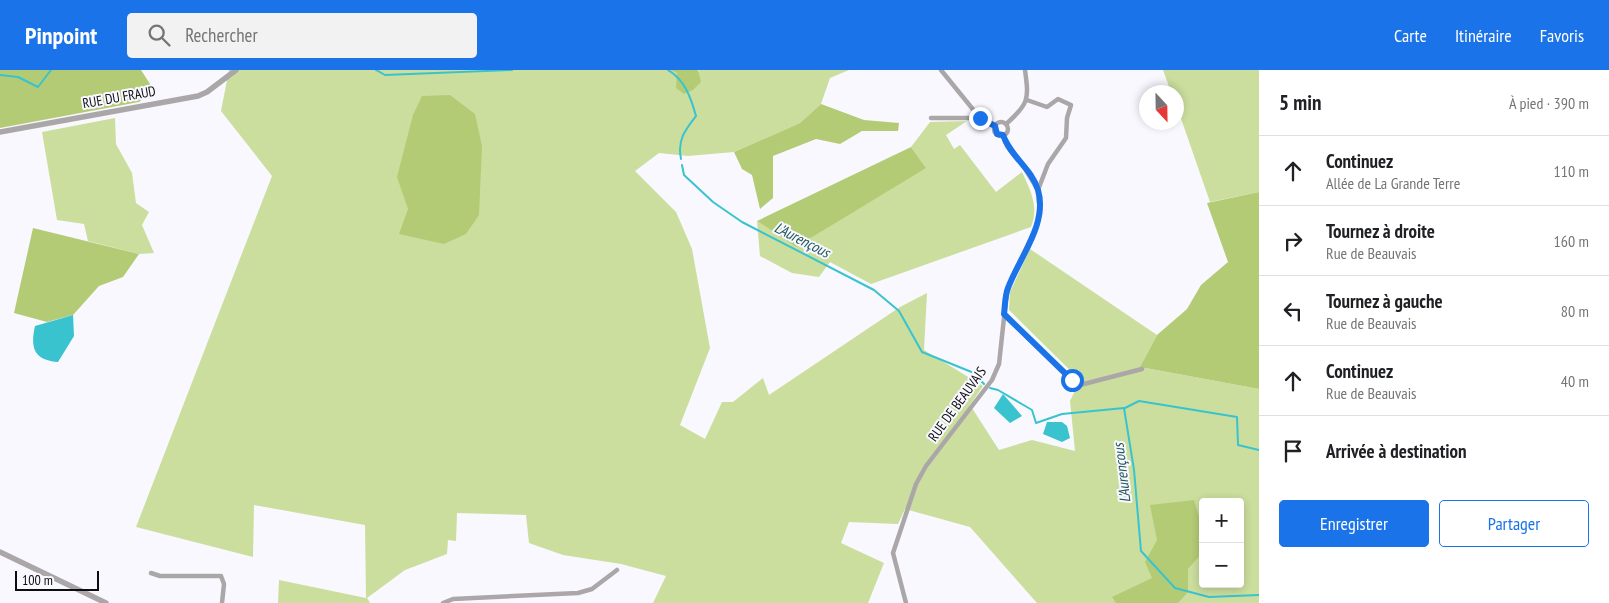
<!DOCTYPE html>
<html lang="fr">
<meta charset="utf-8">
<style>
:root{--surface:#fff;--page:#f2f2f2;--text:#202124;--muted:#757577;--line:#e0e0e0;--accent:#1a73e8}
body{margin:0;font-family:"PT Sans Narrow",sans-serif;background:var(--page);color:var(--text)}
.controls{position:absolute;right:15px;bottom:15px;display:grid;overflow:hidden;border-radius:5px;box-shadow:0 2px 8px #0003}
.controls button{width:45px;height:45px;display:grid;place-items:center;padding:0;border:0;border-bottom:1px solid var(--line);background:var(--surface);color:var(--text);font:25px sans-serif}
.compass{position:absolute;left:1139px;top:15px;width:45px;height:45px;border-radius:50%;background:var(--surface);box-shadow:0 2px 8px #0003;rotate:158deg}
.scale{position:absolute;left:15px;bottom:12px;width:84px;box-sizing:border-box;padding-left:5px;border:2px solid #0c0d10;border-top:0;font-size:14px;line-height:18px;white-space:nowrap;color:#0c0d10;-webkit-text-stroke:4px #f8f8fe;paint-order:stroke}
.stop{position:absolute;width:15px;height:15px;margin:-11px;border:4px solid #1a73e8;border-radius:50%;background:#fff}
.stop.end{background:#1a73e8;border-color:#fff;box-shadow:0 1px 5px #0008}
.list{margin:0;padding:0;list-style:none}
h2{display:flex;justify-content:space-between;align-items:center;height:65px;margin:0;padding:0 20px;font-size:21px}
h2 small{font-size:16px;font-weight:400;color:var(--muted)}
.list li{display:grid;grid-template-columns:32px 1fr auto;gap:15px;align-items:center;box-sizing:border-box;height:70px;padding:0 20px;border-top:1px solid var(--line)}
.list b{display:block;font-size:19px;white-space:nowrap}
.list p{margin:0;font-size:16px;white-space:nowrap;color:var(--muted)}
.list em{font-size:16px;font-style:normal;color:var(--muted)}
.actions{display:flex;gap:10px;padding:15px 20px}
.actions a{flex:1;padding:11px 0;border:1px solid var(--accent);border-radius:5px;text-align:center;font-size:18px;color:var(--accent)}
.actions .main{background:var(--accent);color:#fff}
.icon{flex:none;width:28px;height:28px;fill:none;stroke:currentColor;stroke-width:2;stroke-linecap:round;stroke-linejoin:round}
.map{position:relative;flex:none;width:1259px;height:533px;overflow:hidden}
header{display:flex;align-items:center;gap:30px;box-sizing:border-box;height:70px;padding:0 25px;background:var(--accent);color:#fff}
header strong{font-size:24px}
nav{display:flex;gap:28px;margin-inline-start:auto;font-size:18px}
.search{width:350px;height:45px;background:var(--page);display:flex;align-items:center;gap:12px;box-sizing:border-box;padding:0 18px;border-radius:5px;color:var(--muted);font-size:19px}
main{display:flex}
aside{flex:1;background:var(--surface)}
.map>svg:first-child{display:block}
.green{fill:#cbde9d;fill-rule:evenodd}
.forest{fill:#b4cb75}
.water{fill:#39c3ce}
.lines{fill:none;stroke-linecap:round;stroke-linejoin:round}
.stream{stroke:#39c3ce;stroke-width:2}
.minor{stroke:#aba7a8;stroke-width:4.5}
.tertiary{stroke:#aba7a8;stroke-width:5.5}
.route{stroke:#1a73e8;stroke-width:6}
.labels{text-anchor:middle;stroke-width:4;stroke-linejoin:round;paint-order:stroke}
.street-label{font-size:14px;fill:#0c0d10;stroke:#f8f8fe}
.water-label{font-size:15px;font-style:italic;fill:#20585c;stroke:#f8f8fe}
</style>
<header>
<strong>Pinpoint</strong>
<div class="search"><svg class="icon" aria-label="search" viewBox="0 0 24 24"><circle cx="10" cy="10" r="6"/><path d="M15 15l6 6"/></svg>Rechercher</div>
<nav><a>Carte</a><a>Itinéraire</a><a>Favoris</a></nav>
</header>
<main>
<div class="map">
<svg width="1259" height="533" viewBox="0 0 1259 533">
<rect width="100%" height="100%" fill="#f8f8fe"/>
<path class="green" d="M 229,0 L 670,0 L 678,3 L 700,1 L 698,0 L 849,0 L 830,8 L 821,34 L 800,53 L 734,82 L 688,86 L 659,83 L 635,101 L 676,142 L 692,179 L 710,278 L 680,355 L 705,369 L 722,332 L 733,332 L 763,308 L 769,325 L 900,237 L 927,223 L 924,280 L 983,316 L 970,335 L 999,380 L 1032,370 L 1075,381 L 1070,331 L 1080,310 L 1009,240 L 1010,222 L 1030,179 L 1157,265 L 1140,297 L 1259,319 L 1259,533 L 1037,533 L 970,457 L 905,439 L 898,454 L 849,452 L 841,473 L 884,493 L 868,533 L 653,533 L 666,506 L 621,494 L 563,485 L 529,473 L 526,445 L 457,443 L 456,471 L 448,470 L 447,484 L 405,500 L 367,528 L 370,533 L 278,533 L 279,510 L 366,528 L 365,455 L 254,435 L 253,487 L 136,457 L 272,106 L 221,41 ZM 1203,432 L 1240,432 L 1240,514 L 1203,514 Z
M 1163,0 L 1259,0 L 1259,122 L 1210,132 L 1177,37 L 1176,22 L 1171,22 Z
M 115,48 L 116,74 L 132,103 L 136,133 L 149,142 L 142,155 L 154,183 L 139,184 L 88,171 L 84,154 L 57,150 L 42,62 Z
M 967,51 L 946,65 L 954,79 L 960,75 L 996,122 L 1022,102 C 1031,121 1039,137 1031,157 L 871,214 L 830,192 L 819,207 L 792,203 L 760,186 L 757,151 L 796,177 L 925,97 L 911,77 L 930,52 Z"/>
<path class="forest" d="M 0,0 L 141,0 L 154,20 L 139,32 L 0,58 Z
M 670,0 L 698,0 L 701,12 L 693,20 L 684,24 L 676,18 L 677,3 Z
M 450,25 L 475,44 L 482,76 L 479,145 L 466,164 L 444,174 L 399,164 L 408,139 L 397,107 L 413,45 L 422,26 Z
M 821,34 L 864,50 L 899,53 L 898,61 L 862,61 L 840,74 L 816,69 L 773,86 L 773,128 L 760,139 L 752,105 L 742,99 L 734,82 L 800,53 Z
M 911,77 L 926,98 L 796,177 L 757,151 Z
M 1259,122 L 1259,319 L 1140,297 L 1157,265 L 1187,239 L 1201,215 L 1228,192 L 1207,133 Z
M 33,158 L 139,184 L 123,207 L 99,216 L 73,245 L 47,252 L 14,243 Z
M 1194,430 L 1198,444 L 1203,448 L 1203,482 L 1188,499 L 1188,522 L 1178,533 L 1116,533 L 1112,527 L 1152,508 L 1145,492 L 1157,470 L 1150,435 Z"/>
<path class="water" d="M 73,245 L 74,266 L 58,292 C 34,290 30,278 35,256 Z
M 1003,324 L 1022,346 L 1010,353 L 994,338 Z
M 1047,352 L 1062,352 L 1067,356 L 1070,368 L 1062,372 L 1043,364 Z"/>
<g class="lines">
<path class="stream" d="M 376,0 L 385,5 L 512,0
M 668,0 C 685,10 691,28 696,46 C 685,60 677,70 681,89
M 0,5 L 18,7 L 38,17 L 51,0
M 682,95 L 684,105 L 713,132 L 742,152 L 874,220 L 899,241 L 922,282 L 974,303 L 984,314
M 990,318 L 998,320 L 1032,340 L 1036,353 L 1062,344 L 1124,338 L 1134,400 L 1141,481 L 1175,518 L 1209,527 L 1259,525
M 1125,338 L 1139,331 L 1237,347 L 1238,375 L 1259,380"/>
<path class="minor" d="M 941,0 L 980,48 L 995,56
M 1027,30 L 1047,37 L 1058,29 L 1071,35 L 1067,48 L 1066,68 L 1048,94 L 1038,120
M 931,48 L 979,48
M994 59a7 7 0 1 1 14 0a7 7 0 1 1-14 0Z
M 1006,54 C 1029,34 1029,29 1025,0
M 1004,244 L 1059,298 L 1080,315 L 1142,299
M 151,503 L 160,506 L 221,506 L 224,514 L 222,533
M 443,533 L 453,529 L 578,523 L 592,519 L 617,500
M 906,533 L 893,483 L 916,414 L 926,396 L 992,310 L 999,294 L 1007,220 L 1037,155 L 1040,144 L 1038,120 L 1024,97 L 1007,76 L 1003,65"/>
<path class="tertiary" d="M 0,62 L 198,26 L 207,22 L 236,0
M 0,482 L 106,533"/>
</g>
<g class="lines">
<path class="route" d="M 980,48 L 995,56 L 997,64 L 1003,65 C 1010,86 1032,99 1038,120 C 1048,154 1019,188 1008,218 C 1005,225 1005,236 1004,244 L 1072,310"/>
</g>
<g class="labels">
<g class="street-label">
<text transform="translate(119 27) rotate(-10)" y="5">RUE DU FRAUD</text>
<text transform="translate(957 334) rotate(-54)" y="5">RUE DE BEAUVAIS</text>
</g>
<g class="water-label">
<text transform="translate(802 170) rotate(27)" y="5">L'Aurençous</text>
<text transform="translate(1122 403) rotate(-97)" y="5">L'Aurençous</text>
</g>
</g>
</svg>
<div class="controls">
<button>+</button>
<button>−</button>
</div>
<svg class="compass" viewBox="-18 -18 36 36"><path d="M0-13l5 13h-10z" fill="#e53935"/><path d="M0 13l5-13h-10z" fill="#757577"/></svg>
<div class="scale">100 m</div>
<div class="stop" style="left:1072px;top:310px"></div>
<div class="stop end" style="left:980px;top:48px"></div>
</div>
<aside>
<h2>5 min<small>À pied · 390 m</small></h2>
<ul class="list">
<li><svg class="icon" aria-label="ahead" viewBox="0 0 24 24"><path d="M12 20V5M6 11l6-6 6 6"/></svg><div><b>Continuez</b><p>Allée de La Grande Terre</p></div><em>110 m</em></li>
<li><svg class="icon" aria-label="right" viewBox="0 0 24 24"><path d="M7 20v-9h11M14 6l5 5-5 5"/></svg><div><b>Tournez à droite</b><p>Rue de Beauvais</p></div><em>160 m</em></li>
<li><svg class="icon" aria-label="left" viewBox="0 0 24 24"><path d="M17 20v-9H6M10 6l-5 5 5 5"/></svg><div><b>Tournez à gauche</b><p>Rue de Beauvais</p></div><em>80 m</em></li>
<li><svg class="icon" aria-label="ahead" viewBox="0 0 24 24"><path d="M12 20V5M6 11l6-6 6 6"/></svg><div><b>Continuez</b><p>Rue de Beauvais</p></div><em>40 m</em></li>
<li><svg class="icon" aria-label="arrive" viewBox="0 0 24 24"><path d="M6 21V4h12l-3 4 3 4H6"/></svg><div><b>Arrivée à destination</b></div></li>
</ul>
<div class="actions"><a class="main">Enregistrer</a><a>Partager</a></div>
</aside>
</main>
